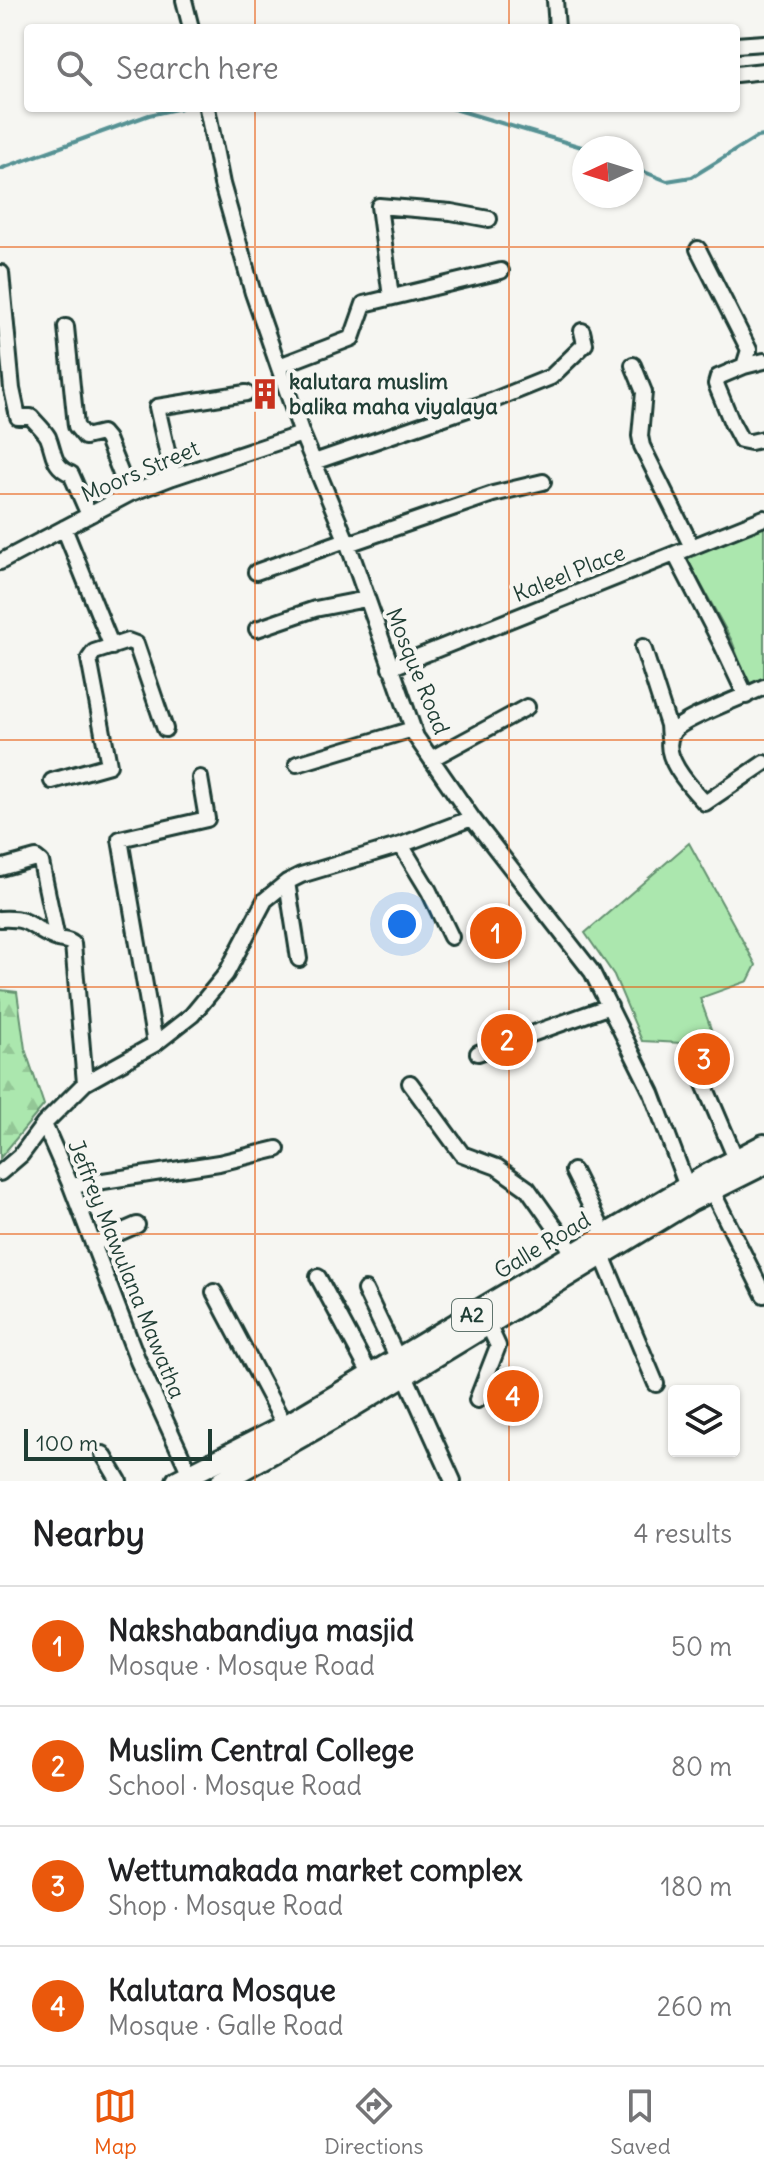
<!DOCTYPE html>
<meta charset="utf-8">
<style>
:root{--surface:#fff;--page:#f2f2f2;--text:#202124;--muted:#757577;--line:#e0e0e0;--accent:#ea580c}
body{margin:0;font-family:Delius,sans-serif;background:var(--page);color:var(--text)}
.controls{position:absolute;right:24px;bottom:24px;display:grid;overflow:hidden;border-radius:8px;box-shadow:0 2px 6px #0004}
.controls button{width:72px;height:72px;display:grid;place-items:center;padding:0;border:0;border-bottom:2px solid var(--line);background:var(--surface);color:var(--text);font:40px sans-serif}
.compass{position:absolute;left:572px;top:136px;width:72px;height:72px;border-radius:50%;background:var(--surface);box-shadow:0 2px 6px #0004;rotate:266deg}
.scale{position:absolute;left:24px;bottom:20px;width:188px;box-sizing:border-box;padding-left:8px;border:4px solid #1f3d34;border-top:0;font-size:22px;line-height:28px;white-space:nowrap;color:#1f3d34;-webkit-text-stroke:6px #f6f6f2;paint-order:stroke}
.you{position:absolute;left:402px;top:924px;width:28px;height:28px;margin:-20px;border:6px solid #fff;border-radius:50%;background:#1a73e8;box-shadow:0 0 0 12px #1a73e833}
.badge{display:grid;place-items:center;width:52px;height:52px;border-radius:50%;background:var(--accent);color:#fff;font-size:26px;font-weight:700}
.pin{position:absolute;translate:-50% -50%;border:4px solid #fff;box-shadow:0 2px 8px #0006}
.list{margin:0;padding:0;list-style:none}
h2{display:flex;justify-content:space-between;align-items:center;height:104px;margin:0;padding:0 32px;font-size:34px}
h2 small{font-size:26px;font-weight:400;color:var(--muted)}
.list li{display:grid;grid-template-columns:52px 1fr auto;gap:24px;align-items:center;box-sizing:border-box;height:120px;padding:0 32px;border-top:2px solid var(--line)}
.list b{display:block;font-size:30px;white-space:nowrap}
.list p{margin:0;font-size:26px;white-space:nowrap;color:var(--muted)}
.list em{font-size:26px;font-style:normal;color:var(--muted)}
.icon{flex:none;width:44px;height:44px;fill:none;stroke:currentColor;stroke-width:2;stroke-linecap:round;stroke-linejoin:round}
.map{position:relative;flex:none;width:764px;height:1481px;overflow:hidden}
.search{position:absolute;background:var(--surface);box-shadow:0 2px 6px #0004;left:24px;right:24px;top:24px;height:88px;display:flex;align-items:center;gap:20px;box-sizing:border-box;padding:0 28px;border-radius:8px;color:var(--muted);font-size:30px}
.sheet{height:584px;background:var(--surface)}
nav{display:flex;justify-content:space-around;align-items:center;box-sizing:border-box;height:112px;border-top:2px solid var(--line);background:var(--surface);font-size:22px;color:var(--muted)}
nav a{display:grid;justify-items:center;gap:4px}
nav .on{color:var(--accent)}
.map>svg:first-child{display:block}
.grass{fill:#abe7ae;stroke:#659271;stroke-width:2}
.forest{fill:url(#forest-firs);stroke:#659271;stroke-width:2}
.lines{fill:none;stroke-linecap:round;stroke-linejoin:round}
.stream{stroke:#569294;stroke-width:4}
.minor-casing{stroke:#1f3d34;stroke-width:20}
.highway-casing{stroke:#1f3d34;stroke-width:26}
.minor{stroke:#f6f6f2;stroke-width:14}
.highway{stroke:#f6f6f2;stroke-width:20}
.grid{fill:none;stroke:#e8590c;stroke-width:2;stroke-opacity:0.55}
.labels{text-anchor:middle;stroke-width:8;stroke-linejoin:round;paint-order:stroke}
.shield{fill:#f6f6f2;stroke:#60746d;stroke-width:2}
.shield-label{font-size:20px;font-weight:bold;fill:#1f3d34}
.poi-label{font-size:22px;font-weight:bold;fill:#1f3d34;stroke:#f6f6f2;text-anchor:start}
.street-label{font-size:22px;fill:#1f3d34;stroke:#f6f6f2}
</style>
<div class="map">
<svg width="764" height="1481" viewBox="0 0 764 1481">
<defs>
<pattern id="forest-firs" width="22" height="20" patternUnits="userSpaceOnUse" patternTransform="scale(2)"><rect width="22" height="20" fill="#abe7ae"/><path d="M5 1l3.5 6h-7zM16 11l3.5 6h-7z" fill="#93c796"/></pattern>
</defs>
<rect width="100%" height="100%" fill="#f6f6f2"/>
<filter id="ink" filterUnits="userSpaceOnUse"><feTurbulence type="fractalNoise" baseFrequency=".0125" numOctaves="2"/><feDisplacementMap in="SourceGraphic" scale="16" xChannelSelector="R" yChannelSelector="G"/><feConvolveMatrix kernelMatrix="1 2 1 2 8 2 1 2 1" color-interpolation-filters="sRGB"/></filter>
<g filter="url(#ink)">
<path class="grass" d="M 764,525 L 764,678 L 748,684 L 732,641 L 686,557 Z
M 689,843 L 756,965 L 748,981 L 700,998 L 712,1032 L 682,1043 L 642,1041 L 614,975 L 585,933 Z"/>
<path class="forest" d="M 0,990 L 17,992 L 25,1049 L 44,1105 L 0,1158 Z"/>
<g class="lines">
<path class="stream" d="M 451,108 L 585,148
M 632,167 L 667,181 L 692,177 L 757,137 L 764,136
M 0,169 L 149,115 L 181,108"/>
<defs>
<path id="minor" d="M 184,0 L 191,28
M 555,0 L 557,28
M 736,45 L 764,43
M 736,74 L 764,71
M 207,108 L 222,184 L 253,293 L 302,434 L 348,544 L 416,737 L 472,818 L 592,972 L 652,1093 L 689,1192
M 698,249 L 749,350 L 744,366 L 718,377 L 716,384 L 732,423 L 741,440 L 751,442 L 764,439
M 1,273 L 12,389 L 18,417 L 31,417 C 36,423 44,430 48,437 C 55,454 52,466 71,474 L 89,515
M 391,297 L 379,206 L 451,212 L 489,219
M 66,327 L 76,426 L 85,437 L 102,433 L 107,439 L 129,494
M 633,365 L 644,392 L 640,436 L 642,446 L 692,547
M 279,366 L 352,338 L 364,304 L 501,271
M 744,366 L 764,361
M 314,462 L 494,400 L 551,377 L 585,344 L 582,331
M 173,477 L 157,407 L 246,393
M 64,528 L 112,647
M 348,544 L 493,494 L 543,482
M 675,554 L 722,645 L 746,696
M 0,562 L 129,494 L 173,477 L 302,434
M 256,572 L 346,540
M 257,629 L 315,609 L 366,599
M 643,647 L 668,725 L 669,739
M 390,668 L 764,518
M 764,687 C 746,696 681,719 673,732 C 658,754 691,788 705,803 L 764,763
M 431,759 L 527,707
M 297,764 L 413,729
M 52,781 L 109,765 L 89,659 L 94,652 L 128,641 L 136,644 L 165,729
M 401,845 L 429,891 L 451,937
M 0,868 L 36,858 L 41,862 L 57,939
M 287,882 L 299,959
M 0,919 C 33,917 30,929 55,938 C 62,941 67,939 73,944 L 85,1083
M 155,1044 L 120,839 L 207,819 L 200,778
M 478,1053 L 610,1006
M 701,1077 L 736,1159
M 410,1083 L 462,1154 L 497,1167 L 528,1189 L 574,1254
M 44,1124 L 71,1186 L 138,1361 L 190,1474
M 573,1171 L 605,1235
M 0,1173 L 21,1155 L 44,1124 L 85,1083 L 155,1044 L 192,1015 L 226,974 L 265,900 L 287,882 L 301,875 L 401,845 L 472,818
M 709,1185 L 764,1295
M 71,1186 L 219,1163 L 277,1149
M 93,1244 L 137,1225
M 602,1255 L 656,1384
M 318,1277 L 370,1374
M 365,1290 L 398,1359
M 214,1292 L 285,1426
M 405,1375 L 453,1481
M 477,1400 L 498,1346 L 484,1316
M 103,1454 L 119,1481"/>
<path id="highway" d="M 177,1481 L 285,1426 L 705,1176 L 764,1145
M 222,1481 L 332,1419 L 692,1200 L 764,1164"/>
</defs>
<use href="#minor" class="minor-casing"/>
<use href="#highway" class="highway-casing"/>
<use href="#minor" class="minor"/>
<use href="#highway" class="highway"/>
</g>
</g>
<path class="grid" d="M 255,0 L 255,28M 509,0 L 509,28M 255,108 L 255,1481M 509,108 L 509,1481M 0,247 L 764,247M 0,494 L 764,494M 0,740 L 764,740M 0,987 L 764,987M 0,1234 L 764,1234"/>
<defs>
<symbol id="building-bare" viewBox="-9 -9 18 18"><path d="M-4-6H4V6H1V3H-1V6H-4ZM-2.5-4.3h1.7v1.8h-1.7ZM.8-4.3h1.7v1.8H.8ZM-2.5-1h1.7V.8h-1.7ZM.8-1h1.7V.8H.8Z" fill="#c8321e" stroke="#f6f6f2" stroke-width="2.5" paint-order="stroke"/></symbol>
</defs>
<g fill-rule="evenodd">
<use href="#building-bare" x="243" y="372" width="44" height="44"/>
</g>
<g class="labels">
<rect class="shield" x="452" y="1299" width="40" height="32" rx="6"/>
<g class="shield-label">
<text x="472" y="1322">A2</text>
</g>
<g class="poi-label">
<text x="289" y="389">kalutara muslim<tspan x="289" dy="25">balika maha viyalaya</tspan></text>
</g>
<g class="street-label">
<text transform="translate(140 471) rotate(-23)" y="8">Moors Street</text>
<text transform="translate(569 573) rotate(-22)" y="8">Kaleel Place</text>
<text transform="translate(418 671) rotate(68)" y="8">Mosque Road</text>
<text transform="translate(542 1245) rotate(-31)" y="8">Galle Road</text>
<text transform="translate(127 1269) rotate(68)" y="8">Jeffrey Mawulana Mawatha</text>
</g>
</g>
</svg>
<div class="controls">
<button><svg class="icon" aria-label="layers" viewBox="0 0 24 24"><path d="M12 4l9 5-9 5-9-5zM3 14l9 5 9-5"/></svg></button>
</div>
<svg class="compass" viewBox="-18 -18 36 36"><path d="M0-13l5 13h-10z" fill="#e53935"/><path d="M0 13l5-13h-10z" fill="#757577"/></svg>
<div class="scale">100 m</div>
<div class="you"></div>
<div class="pin badge" style="left:496px;top:933px">1</div>
<div class="pin badge" style="left:507px;top:1040px">2</div>
<div class="pin badge" style="left:704px;top:1059px">3</div>
<div class="pin badge" style="left:513px;top:1396px">4</div>
<div class="search"><svg class="icon" aria-label="search" viewBox="0 0 24 24"><circle cx="10" cy="10" r="6"/><path d="M15 15l6 6"/></svg>Search here</div>
</div>
<section class="sheet">
<h2>Nearby<small>4 results</small></h2>
<ul class="list">
<li><span class="badge">1</span><div><b>Nakshabandiya masjid</b><p>Mosque · Mosque Road</p></div><em>50 m</em></li>
<li><span class="badge">2</span><div><b>Muslim Central College</b><p>School · Mosque Road</p></div><em>80 m</em></li>
<li><span class="badge">3</span><div><b>Wettumakada market complex</b><p>Shop · Mosque Road</p></div><em>180 m</em></li>
<li><span class="badge">4</span><div><b>Kalutara Mosque</b><p>Mosque · Galle Road</p></div><em>260 m</em></li>
</ul>
</section>
<nav>
<a class="on"><svg class="icon" aria-label="map" viewBox="0 0 24 24"><path d="M3 6l6-2 6 2 6-2v14l-6 2-6-2-6 2zM9 4v14M15 6v14"/></svg>Map</a>
<a><svg class="icon" aria-label="directions" viewBox="0 0 24 24"><path d="M12 3l9 9-9 9-9-9zM9 14v-3h6M13 9l2 2-2 2"/></svg>Directions</a>
<a><svg class="icon" aria-label="saved" viewBox="0 0 24 24"><path d="M7 4h10v16l-5-4-5 4z"/></svg>Saved</a>
</nav>
